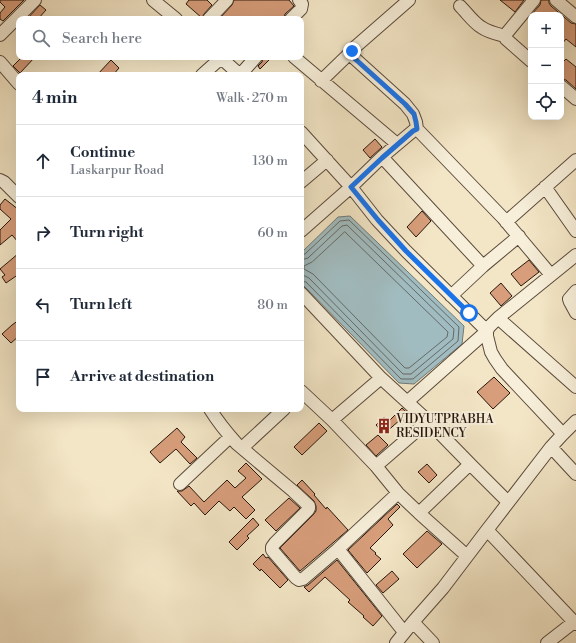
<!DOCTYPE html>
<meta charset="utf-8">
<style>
:root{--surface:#fff;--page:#f6f6f7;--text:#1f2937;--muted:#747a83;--line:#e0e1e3}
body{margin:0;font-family:"Libre Bodoni",serif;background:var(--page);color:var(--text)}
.controls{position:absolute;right:12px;top:12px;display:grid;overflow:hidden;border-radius:8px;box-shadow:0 4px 16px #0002}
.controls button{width:36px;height:36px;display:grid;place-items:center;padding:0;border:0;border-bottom:1px solid var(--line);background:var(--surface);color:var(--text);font:20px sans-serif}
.stop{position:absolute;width:12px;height:12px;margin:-9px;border:3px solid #1a73e8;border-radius:50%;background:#fff}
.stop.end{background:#1a73e8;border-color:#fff;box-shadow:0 1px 4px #0008}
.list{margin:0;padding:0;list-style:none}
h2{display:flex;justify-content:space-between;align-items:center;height:52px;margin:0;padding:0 16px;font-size:17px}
h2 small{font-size:13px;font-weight:400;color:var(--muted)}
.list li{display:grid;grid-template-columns:26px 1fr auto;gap:12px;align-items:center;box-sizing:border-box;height:72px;padding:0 16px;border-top:1px solid var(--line)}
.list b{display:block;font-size:15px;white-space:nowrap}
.list p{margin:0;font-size:13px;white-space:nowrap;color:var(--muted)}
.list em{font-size:13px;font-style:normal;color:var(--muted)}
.icon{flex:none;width:22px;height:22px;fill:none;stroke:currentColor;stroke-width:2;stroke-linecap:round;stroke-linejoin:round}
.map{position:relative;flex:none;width:576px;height:643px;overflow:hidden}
.search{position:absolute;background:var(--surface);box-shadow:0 4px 16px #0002;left:16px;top:16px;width:288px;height:44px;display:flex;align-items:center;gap:10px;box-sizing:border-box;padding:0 14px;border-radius:8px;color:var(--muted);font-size:15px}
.panel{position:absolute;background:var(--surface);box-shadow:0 4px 16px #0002;left:16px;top:72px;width:288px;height:340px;border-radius:8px}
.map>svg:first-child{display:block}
.water{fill:#a1bcc0;stroke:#707a78}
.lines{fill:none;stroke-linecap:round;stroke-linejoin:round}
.shore{stroke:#646966;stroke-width:1}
.building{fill:#d89e7b;stroke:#27160d}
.minor-casing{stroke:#5a4a3b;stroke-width:14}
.minor{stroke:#f7efda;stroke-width:12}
.route{stroke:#1a73e8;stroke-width:5}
.labels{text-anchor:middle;stroke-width:4;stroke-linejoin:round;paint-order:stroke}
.poi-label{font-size:12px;fill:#27160d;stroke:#f7efda;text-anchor:start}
</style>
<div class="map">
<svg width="576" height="643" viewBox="0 0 576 643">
<rect width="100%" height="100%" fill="#f3e6c6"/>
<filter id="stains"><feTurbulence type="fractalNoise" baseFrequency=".005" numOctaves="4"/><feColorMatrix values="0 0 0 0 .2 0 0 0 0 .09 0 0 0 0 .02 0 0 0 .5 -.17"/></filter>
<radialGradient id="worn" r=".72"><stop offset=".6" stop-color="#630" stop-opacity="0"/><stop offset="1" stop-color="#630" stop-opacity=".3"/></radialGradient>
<path class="water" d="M 350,216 L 464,326 L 462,344 L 414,384 L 399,383 L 301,283 L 301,253 L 338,217 Z"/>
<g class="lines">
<path class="shore" d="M 345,232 L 448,332 L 447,337 L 409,368 L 405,368 L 313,274 L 304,269 L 304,266 L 312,262 Z
M 301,255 L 305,254 L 340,221 L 349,220 L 459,327 L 458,341 L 413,379 L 401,379 L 306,282 L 301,281
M 301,260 L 308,258 L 342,226 L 347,225 L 454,329 L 453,339 L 411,374 L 403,374 L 309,278 L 305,276 L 301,275"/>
</g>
<path class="building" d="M 0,0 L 24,0 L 3,21 L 0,19 L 0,13 L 5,7 L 0,2 Z
M 189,0 L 207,0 L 212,5 L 204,14 L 202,18 L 186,4 Z
M 234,0 L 289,0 L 294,6 L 285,14 L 284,19 L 219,19 L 232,5 Z
M 500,0 L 524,0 L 515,12 Z
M 541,0 L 549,0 L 549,3 L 551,6 L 571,23 L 576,24 L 576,47 L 566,39 L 561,45 L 561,15 L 531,15 L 540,5 Z
M 40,5 L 46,10 L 38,19 L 27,19 Z
M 22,57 L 35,57 L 20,73 L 13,66 Z
M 263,57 L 272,57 L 260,69 L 258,66 L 262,62 Z
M 566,59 L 576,67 L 576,89 L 566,80 L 561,79 L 561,64 Z
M 111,60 L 119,68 L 113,75 L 97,75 Z
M 375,139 L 382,147 L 370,158 L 363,150 Z
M 5,199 L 19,210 L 19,243 L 12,235 L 0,245 L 0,230 L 11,219 L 0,209 L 0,205 Z
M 422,211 L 431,221 L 416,237 L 407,227 Z
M 19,253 L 19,274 L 6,283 L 2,277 L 5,275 L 0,269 Z
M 529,260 L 539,272 L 521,286 L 511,274 Z
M 501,283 L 512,296 L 501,306 L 490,293 Z
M 19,320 L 19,336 L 11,343 L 2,334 L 12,325 Z
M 494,377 L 510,393 L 493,409 L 477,392 Z
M 402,408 L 416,421 L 409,427 L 401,419 L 384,434 L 376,425 L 384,417 L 388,422 Z
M 319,423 L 327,431 L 302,455 L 294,447 Z
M 177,428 L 185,437 L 181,442 L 197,458 L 190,464 L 176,449 L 160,463 L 150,452 Z
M 378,435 L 388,445 L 376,456 L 366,445 Z
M 246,463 L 262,479 L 242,497 L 255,510 L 246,519 L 234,507 L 230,511 L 219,501 L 205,515 L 194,503 L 191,506 L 177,491 L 182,491 L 189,486 L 204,502 L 227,480 L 235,488 L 246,478 L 238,471 Z
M 427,464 L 437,475 L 429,483 L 418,472 Z
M 302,480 L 315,494 L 314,495 L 326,509 L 327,507 L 348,530 L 300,571 L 280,548 L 313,515 L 316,511 L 316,506 L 314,501 L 297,485 Z
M 289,498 L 300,508 L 276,531 L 265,520 Z
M 397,504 L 400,507 L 388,519 L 393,525 L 370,548 L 376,553 L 375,554 L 381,559 L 367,573 L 348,550 Z
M 253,518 L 259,525 L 247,536 L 249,538 L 237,550 L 229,542 Z
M 427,531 L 442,544 L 417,568 L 403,554 Z
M 263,554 L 266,558 L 268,557 L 288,580 L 280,588 L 261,569 L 260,571 L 253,564 Z
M 337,560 L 382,616 L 373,626 L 363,617 L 364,616 L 348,602 L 350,600 L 325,577 L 309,592 L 304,587 L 308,585 Z
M 392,571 L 399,579 L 383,593 L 376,585 Z"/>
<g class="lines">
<defs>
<path id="minor" d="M 153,0 L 176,19
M 409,0 L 354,48 L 352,54 L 353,57 L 405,104 L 413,114 L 416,122 L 417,129
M 556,0 L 576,17
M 460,6 C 467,13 473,22 481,27 C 488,32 497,34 505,36
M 209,19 L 227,0
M 291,19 L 301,9 L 302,4 L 299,0
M 0,35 L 35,0
M 220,57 L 240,75
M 294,57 L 397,144
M 531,61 L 506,39 L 505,36 L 506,34 L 534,0
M 0,62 L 19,84
M 202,75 L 221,58
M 240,75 L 256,57
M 321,81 L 352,51
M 561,86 L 576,99
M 301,132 L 351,187 L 377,220 L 406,251 L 487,331 L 407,402
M 382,157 L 483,266 L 451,296
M 0,180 L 4,182 L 19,197
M 301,182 L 327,160
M 545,187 L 576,231
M 506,222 L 576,160
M 301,231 L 351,187 L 382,157 L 413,131 L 417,129 L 503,218 L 551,275
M 483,266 L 519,236
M 576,291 L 569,299 L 570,302 L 576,313
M 301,293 L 381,378
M 498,318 L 576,387
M 301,391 L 332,420 L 376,466 L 398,493 L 419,513 L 467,556
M 210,409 C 218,422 227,433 237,444 L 293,491 L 309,506 L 309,508 L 308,510 L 275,543 L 272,547 L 272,550 L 296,578 L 299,580 L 303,579 L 338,549
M 332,420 L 381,378 L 428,421 L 470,464 L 419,513
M 563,434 L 502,369 L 495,359 L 491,352 L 487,336 L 487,331 L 489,327 L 498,318 L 576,255
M 551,447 L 576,474
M 242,448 L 284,409
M 470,464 L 508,502
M 376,466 L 428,421
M 180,484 L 230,437
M 398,493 L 338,549 L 404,632
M 487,530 L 576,624
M 413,622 L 433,643
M 396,643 L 413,622 L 443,588 L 487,530 L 551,447 L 563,434 L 576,421
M 547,643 L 574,622"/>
</defs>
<use href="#minor" class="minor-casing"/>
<use href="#minor" class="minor"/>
</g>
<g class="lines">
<path class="route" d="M 352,51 L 352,54 L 353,57 L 405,104 L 414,114 L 416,122 L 417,129 L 413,131 L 382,158 L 351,187 L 378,220 L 406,251 L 469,313"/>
</g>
<defs>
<symbol id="building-bare" viewBox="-9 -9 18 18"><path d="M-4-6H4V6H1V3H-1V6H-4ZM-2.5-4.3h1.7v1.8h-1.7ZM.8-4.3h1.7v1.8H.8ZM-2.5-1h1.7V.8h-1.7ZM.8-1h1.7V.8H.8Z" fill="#8f2418" stroke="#f7efda" stroke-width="2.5" paint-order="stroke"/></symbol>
</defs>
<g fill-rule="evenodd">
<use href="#building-bare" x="373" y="415" width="22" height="22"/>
</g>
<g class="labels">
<g class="poi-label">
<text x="396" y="423">VIDYUTPRABHA<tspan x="396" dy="14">RESIDENCY</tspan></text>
</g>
</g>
<rect width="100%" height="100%" filter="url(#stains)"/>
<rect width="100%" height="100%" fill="url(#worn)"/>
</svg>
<div class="controls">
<button>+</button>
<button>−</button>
<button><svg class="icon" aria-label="locate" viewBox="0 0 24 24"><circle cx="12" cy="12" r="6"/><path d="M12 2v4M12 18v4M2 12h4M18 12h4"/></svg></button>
</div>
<div class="stop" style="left:469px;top:313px"></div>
<div class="stop end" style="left:352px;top:51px"></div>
<div class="search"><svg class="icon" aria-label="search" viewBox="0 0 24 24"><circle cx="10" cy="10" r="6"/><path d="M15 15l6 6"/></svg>Search here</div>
<section class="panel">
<h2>4 min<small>Walk · 270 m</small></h2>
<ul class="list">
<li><svg class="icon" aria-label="ahead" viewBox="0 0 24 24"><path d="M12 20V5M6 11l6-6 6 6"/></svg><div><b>Continue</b><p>Laskarpur Road</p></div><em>130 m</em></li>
<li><svg class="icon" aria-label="right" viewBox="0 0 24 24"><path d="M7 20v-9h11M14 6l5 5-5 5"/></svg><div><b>Turn right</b></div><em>60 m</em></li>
<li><svg class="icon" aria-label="left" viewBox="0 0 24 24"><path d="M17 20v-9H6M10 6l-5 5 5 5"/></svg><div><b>Turn left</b></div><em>80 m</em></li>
<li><svg class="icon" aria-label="arrive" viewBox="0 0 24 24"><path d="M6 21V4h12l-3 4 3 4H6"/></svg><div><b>Arrive at destination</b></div></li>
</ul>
</section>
</div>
